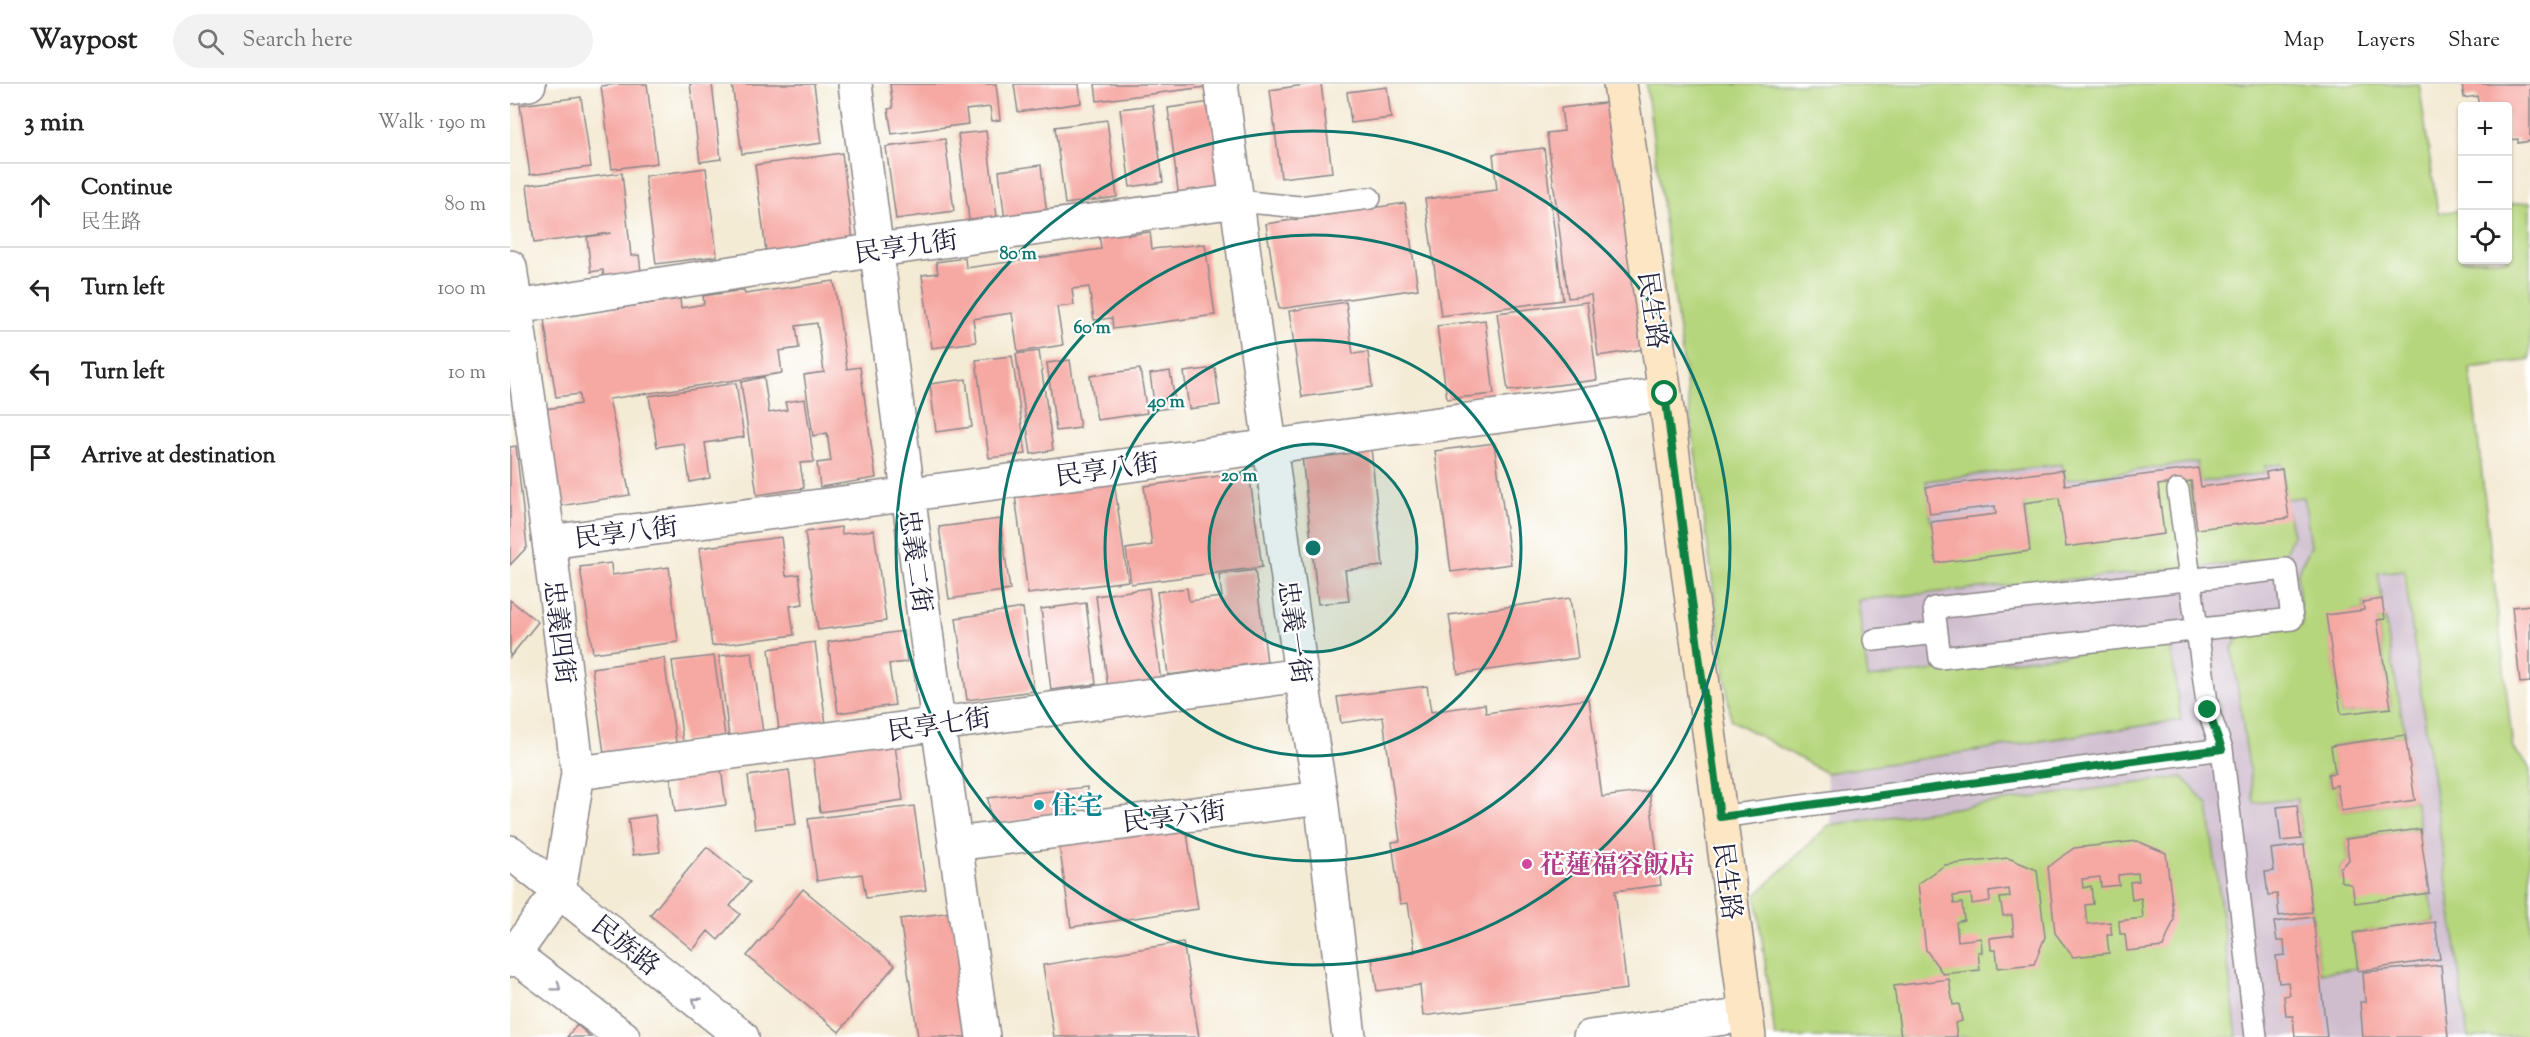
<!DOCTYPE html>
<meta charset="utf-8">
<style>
:root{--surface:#fff;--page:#f2f2f2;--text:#222;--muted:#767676;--line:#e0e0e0}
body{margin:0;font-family:"Sorts Mill Goudy","Noto Serif TC",serif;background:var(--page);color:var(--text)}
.controls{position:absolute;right:18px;top:18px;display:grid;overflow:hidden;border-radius:6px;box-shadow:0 2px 4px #0004}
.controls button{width:54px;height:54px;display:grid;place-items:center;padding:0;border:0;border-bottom:2px solid var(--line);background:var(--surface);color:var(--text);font:30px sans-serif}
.stop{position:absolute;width:18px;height:18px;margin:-14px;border:4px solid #0b8043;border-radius:50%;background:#fff}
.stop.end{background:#0b8043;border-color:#fff;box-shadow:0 2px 6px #0008}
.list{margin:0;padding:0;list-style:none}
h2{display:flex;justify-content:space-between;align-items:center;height:78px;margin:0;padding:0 24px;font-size:26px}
h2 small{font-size:20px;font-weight:400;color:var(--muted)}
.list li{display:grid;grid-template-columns:39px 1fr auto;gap:18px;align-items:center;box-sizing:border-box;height:84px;padding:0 24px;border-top:2px solid var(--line)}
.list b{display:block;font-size:22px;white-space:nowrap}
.list p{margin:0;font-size:20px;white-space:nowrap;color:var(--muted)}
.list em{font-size:20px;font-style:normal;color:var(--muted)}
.icon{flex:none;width:33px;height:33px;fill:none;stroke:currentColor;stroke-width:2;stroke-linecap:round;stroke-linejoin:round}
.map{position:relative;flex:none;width:2020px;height:953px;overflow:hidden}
header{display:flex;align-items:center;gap:36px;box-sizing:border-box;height:84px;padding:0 30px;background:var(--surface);border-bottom:2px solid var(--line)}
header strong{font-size:28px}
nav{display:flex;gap:33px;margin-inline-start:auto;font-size:21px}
.search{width:420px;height:54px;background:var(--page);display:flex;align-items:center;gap:15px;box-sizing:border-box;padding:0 21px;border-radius:33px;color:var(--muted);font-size:22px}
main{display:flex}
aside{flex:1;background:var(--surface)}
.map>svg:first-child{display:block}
.industrial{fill:#cfbdce}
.green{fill:#b6d67d;stroke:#6c7c5c;stroke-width:1.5}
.building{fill:#f6a8a3}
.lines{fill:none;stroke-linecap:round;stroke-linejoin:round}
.lane-casing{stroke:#8b8688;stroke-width:24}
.street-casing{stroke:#8b8688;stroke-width:36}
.secondary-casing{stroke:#8b8688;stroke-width:36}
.lane{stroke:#fff;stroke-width:21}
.street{stroke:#fff;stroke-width:33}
.secondary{stroke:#fce6c4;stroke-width:33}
.oneway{stroke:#9c9ca7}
.route{stroke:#0b8043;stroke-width:8}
.ring{fill:none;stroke:#0f766e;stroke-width:3}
.culture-dot{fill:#0f9aa8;stroke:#fff;stroke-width:2}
.hotel-dot{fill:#d1479c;stroke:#fff;stroke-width:2}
.labels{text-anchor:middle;stroke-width:4.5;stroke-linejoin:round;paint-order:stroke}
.street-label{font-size:26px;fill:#22223b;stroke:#fff}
.culture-label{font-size:26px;font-weight:bold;fill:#0d838f;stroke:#fff;text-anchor:start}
.hotel-label{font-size:26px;font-weight:bold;fill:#b23c85;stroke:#fff;text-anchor:start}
.centre{fill:#0f766e;stroke:#fff;stroke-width:3}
.ring-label{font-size:18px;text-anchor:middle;font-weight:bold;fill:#0f766e;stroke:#fff;stroke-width:4.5;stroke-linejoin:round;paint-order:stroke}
</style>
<header>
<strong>Waypost</strong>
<div class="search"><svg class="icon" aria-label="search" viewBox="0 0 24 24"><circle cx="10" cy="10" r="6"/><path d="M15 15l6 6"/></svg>Search here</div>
<nav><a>Map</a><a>Layers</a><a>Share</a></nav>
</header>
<main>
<aside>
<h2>3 min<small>Walk · 190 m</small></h2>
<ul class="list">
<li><svg class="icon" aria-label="ahead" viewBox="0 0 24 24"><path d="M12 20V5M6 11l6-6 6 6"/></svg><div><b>Continue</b><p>民生路</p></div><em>80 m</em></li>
<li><svg class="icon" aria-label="left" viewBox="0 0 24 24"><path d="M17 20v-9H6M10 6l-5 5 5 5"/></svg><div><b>Turn left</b></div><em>100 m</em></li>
<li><svg class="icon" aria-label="left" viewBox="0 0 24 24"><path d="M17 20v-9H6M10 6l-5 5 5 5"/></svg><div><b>Turn left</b></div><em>10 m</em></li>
<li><svg class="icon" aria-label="arrive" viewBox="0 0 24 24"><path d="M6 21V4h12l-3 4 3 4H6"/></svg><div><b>Arrive at destination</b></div></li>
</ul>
</aside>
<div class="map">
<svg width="2020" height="953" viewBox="0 0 2020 953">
<rect width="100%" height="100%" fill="#fff"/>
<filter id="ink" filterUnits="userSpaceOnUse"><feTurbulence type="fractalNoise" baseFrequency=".0167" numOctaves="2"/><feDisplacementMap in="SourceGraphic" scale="12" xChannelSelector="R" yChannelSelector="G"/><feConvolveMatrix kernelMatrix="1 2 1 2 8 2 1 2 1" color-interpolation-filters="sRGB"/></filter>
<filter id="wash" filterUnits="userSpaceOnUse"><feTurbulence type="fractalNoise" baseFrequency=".008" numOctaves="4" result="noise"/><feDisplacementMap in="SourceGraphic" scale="24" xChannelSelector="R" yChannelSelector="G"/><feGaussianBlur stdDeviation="1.35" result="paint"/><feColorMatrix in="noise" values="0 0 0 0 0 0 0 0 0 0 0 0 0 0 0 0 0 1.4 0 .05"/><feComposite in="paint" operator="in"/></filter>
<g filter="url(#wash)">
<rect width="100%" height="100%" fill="#f4ebd5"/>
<path class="industrial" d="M 1864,352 L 1901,534 L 1959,953 L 1296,953 L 1322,746 L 1316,690 L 1252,653 L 1248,390 Z"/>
<path class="green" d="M 1136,0 L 1909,0 L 1928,129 L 1952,126 L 1952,176 L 1998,176 L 1998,121 L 2020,118 L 2020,276 L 1960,284 L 2003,665 L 2020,683 L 2020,953 L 1958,953 L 1894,486 L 1868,489 L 1872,515 L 1853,518 L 1854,526 L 1817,532 L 1831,630 L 1881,623 L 1867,536 L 1875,535 L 1895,651 L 1822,662 L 1825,689 L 1818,690 L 1820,702 L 1827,701 L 1831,727 L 1905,716 L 1910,745 L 1836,755 L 1839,776 L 1830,784 L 1831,796 L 1919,809 L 1925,838 L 1843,849 L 1848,884 L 1810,889 L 1787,715 L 1744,719 L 1722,564 L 1732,549 L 1792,542 L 1787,490 L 1801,462 L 1794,413 L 1776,415 L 1772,380 L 1755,382 L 1756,389 L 1690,398 L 1687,378 L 1555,396 L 1552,380 L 1416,397 L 1426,473 L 1519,461 L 1513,413 L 1680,392 L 1686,439 L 1778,428 L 1783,451 L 1772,475 L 1348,516 L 1358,594 L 1660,558 L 1671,636 L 1316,689 L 1221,636 Z
M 1673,693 L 1698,721 L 1727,953 L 1265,953 L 1246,811 L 1319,741 Z"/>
<g id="blocks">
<path class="building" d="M 108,0 L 137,0 L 147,79 L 102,85 L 91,2 Z
M 180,0 L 202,0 L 211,75 L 190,78 Z
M 222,0 L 304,0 L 312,59 L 232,70 Z
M 380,0 L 486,0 L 490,36 L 482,37 L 480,23 L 456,26 L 458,40 L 382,50 L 378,25 L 383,24 Z
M 504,0 L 569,0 L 571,19 L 508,28 Z
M 585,0 L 695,0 L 695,3 L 587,17 Z
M 801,0 L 811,0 L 822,88 L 771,94 L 760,6 Z
M 1952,0 L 2020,0 L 2020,57 L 2008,59 L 2008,55 L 1998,56 L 1998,22 L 1969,22 L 1967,12 L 1954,14 Z
M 877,3 L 881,34 L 841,39 L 837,8 Z
M 71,13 L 81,83 L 20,91 L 10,21 Z
M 701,18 L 712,109 L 669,115 L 658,24 Z
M 1102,18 L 1134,265 L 1088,272 L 1081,211 L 1058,214 L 1037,49 L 1054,47 L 1051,24 Z
M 643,21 L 653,98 L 620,103 L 610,25 Z
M 597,36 L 607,113 L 555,120 L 545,43 Z
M 476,47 L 488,140 L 460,143 L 448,50 Z
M 435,55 L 444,127 L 386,135 L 376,63 Z
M 1034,64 L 1053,216 L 931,232 L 915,115 L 987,106 L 983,70 Z
M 332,69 L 343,156 L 256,167 L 245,81 Z
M 531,81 L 537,131 L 495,137 L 489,87 Z
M 196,84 L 207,172 L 146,180 L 135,92 Z
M 112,89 L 121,172 L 129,171 L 132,195 L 95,201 L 93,186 L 81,188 L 77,153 L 101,149 L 24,159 L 17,101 Z
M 895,119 L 908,205 L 769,225 L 756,140 Z
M 617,145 L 618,151 L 640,148 L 642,165 L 695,160 L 705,231 L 603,245 L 602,234 L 584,236 L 579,203 L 562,205 L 564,221 L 547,223 L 553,261 L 508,268 L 502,229 L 463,235 L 466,258 L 422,264 L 412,191 L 428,189 L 426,178 L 455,174 L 456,184 L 591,165 L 589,149 Z
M 324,197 L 337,285 L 350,283 L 366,394 L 310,403 L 307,379 L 321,377 L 317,349 L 303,352 L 294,291 L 314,288 L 307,239 L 286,242 L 289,264 L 269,267 L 272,289 L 99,315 L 120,411 L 50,422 L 35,325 L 70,320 L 69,310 L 46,313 L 34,235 L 170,215 L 171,224 L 194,220 L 193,212 L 234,206 L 235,210 Z
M 836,218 L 843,270 L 858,268 L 862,303 L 792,313 L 779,227 Z
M 1077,218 L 1087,296 L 998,307 L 987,229 Z
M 975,236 L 984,310 L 937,315 L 927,242 Z
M 529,267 L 543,366 L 521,370 L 506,270 Z
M 502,272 L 516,370 L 479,374 L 466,276 Z
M 560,276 L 570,344 L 546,347 L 537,279 Z
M 705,284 L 710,321 L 679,325 L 674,288 Z
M 630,285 L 637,329 L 587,336 L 580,292 Z
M 660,287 L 666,323 L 645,326 L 640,290 Z
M 254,293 L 259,329 L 277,326 L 275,318 L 295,315 L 304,378 L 290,379 L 294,404 L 247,411 L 231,298 Z
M 456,295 L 462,343 L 426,348 L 420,300 Z
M 226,299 L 234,353 L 195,359 L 200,394 L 180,398 L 174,359 L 147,363 L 139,312 Z
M 984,359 L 1001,480 L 941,488 L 925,367 Z
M 6,362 L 17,463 L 0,481 L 0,363 Z
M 861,364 L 873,482 L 835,486 L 839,517 L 808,520 L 792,372 Z
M 1688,384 L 1691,403 L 1757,394 L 1756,388 L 1772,385 L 1779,434 L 1687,445 L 1681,397 L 1648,401 L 1654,450 L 1556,463 L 1549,414 L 1514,419 L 1520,467 L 1426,479 L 1421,438 L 1486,430 L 1485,422 L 1420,430 L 1416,403 L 1553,386 L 1555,401 Z
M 739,388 L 752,483 L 621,500 L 616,465 L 642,461 L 634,402 Z
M 604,397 L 618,497 L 518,510 L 505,411 Z
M 490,435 L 500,506 L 439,515 L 429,443 Z
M 331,443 L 332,450 L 364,446 L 376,537 L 308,546 L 295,448 Z
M 271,453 L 276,492 L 289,490 L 293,520 L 280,522 L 284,551 L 202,562 L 189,464 Z
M 101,479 L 102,491 L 159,483 L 168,558 L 83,569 L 70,483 Z
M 745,486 L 757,578 L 658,591 L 647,508 L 677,504 L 679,517 L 712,513 L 709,491 Z
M 639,504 L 651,598 L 598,605 L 586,512 Z
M 1060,514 L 1068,574 L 948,590 L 939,531 Z
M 1872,515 L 1875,535 L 1867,536 L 1881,624 L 1831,630 L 1816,531 L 1854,526 L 1853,518 Z
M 0,516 L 28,538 L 0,573 Z
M 576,519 L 586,600 L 541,606 L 531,525 Z
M 2020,521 L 2020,598 L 2010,599 L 2002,523 Z
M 513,524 L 524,607 L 457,616 L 446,534 Z
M 393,547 L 397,578 L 379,580 L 385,621 L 328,629 L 318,558 Z
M 305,558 L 316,640 L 269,646 L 259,565 Z
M 242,568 L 253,649 L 219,653 L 209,572 Z
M 204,572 L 215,652 L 173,658 L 162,577 Z
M 154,574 L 166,659 L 94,669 L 82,584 Z
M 917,602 L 921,628 L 975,620 L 976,629 L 1079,615 L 1092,713 L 1139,707 L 1151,801 L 1105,807 L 1117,905 L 913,932 L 910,901 L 867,907 L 862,874 L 905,868 L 898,819 L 890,820 L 882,758 L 890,757 L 873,633 L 831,639 L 827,613 Z
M 1895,651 L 1905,716 L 1831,727 L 1827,701 L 1820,703 L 1818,690 L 1825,689 L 1821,662 Z
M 384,655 L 393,716 L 310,728 L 302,666 Z
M 210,677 L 216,721 L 165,728 L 159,684 Z
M 279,686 L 286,740 L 245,745 L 238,692 Z
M 577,703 L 579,729 L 481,740 L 478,714 Z
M 1787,721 L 1791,755 L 1771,757 L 1767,723 Z
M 404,722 L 416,806 L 356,814 L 352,790 L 307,797 L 298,735 Z
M 145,731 L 150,768 L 123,771 L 118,735 Z
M 676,742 L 688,825 L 561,843 L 549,760 Z
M 1910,745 L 1919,809 L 1845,819 L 1842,801 L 1831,797 L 1830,784 L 1839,776 L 1836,755 Z
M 1627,757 L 1656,769 L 1664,836 L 1653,863 L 1617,867 L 1615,850 L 1610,850 L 1609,837 L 1633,834 L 1631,814 L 1622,816 L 1620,798 L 1629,797 L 1628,789 L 1608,791 L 1609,801 L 1591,803 L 1590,793 L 1572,795 L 1573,804 L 1581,802 L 1583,820 L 1575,821 L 1577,840 L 1600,838 L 1602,851 L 1597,851 L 1599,869 L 1563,873 L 1545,849 L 1538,783 L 1564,764 Z
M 1794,761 L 1802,828 L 1769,832 L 1767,810 L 1758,811 L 1755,788 L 1764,787 L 1761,765 Z
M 197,763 L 240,798 L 220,822 L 230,830 L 208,856 L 198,847 L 183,866 L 140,831 Z
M 1498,774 L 1527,786 L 1535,853 L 1524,880 L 1488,884 L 1486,866 L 1481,866 L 1480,854 L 1504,851 L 1502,831 L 1493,832 L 1490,814 L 1500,813 L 1499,805 L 1479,808 L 1480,817 L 1462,820 L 1461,810 L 1443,812 L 1444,820 L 1452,819 L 1454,836 L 1446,838 L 1448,857 L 1471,854 L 1472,868 L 1468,868 L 1470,886 L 1433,890 L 1416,866 L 1408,800 L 1435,781 Z
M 293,805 L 385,881 L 329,948 L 237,872 Z
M 442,828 L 461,953 L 408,953 L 390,835 Z
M 1803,833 L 1817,953 L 1785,953 L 1783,932 L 1776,932 L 1774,912 L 1780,911 L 1778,898 L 1769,899 L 1766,872 L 1775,871 L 1774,857 L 1767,857 L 1764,838 Z
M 1925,838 L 1930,875 L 1848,887 L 1843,849 Z
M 673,858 L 689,953 L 544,953 L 533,881 Z
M 1931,881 L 1938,953 L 1853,953 L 1850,918 L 1855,918 L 1853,888 Z
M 1439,895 L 1443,921 L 1449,920 L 1452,937 L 1445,939 L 1447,953 L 1391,953 L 1384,902 Z
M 67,941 L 81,953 L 57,953 Z"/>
</g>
</g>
<g filter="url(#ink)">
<use href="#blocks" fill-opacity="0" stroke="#8b8688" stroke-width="1.5"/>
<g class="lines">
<defs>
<path id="lane" d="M 727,117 L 790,123 L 860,114
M 1668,406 L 1698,626 L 1712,665
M 1776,485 L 1782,535 L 1430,574 L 1424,524 Z
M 1364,556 L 1427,549
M 1210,733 L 1712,665 L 1746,953"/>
<path id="street" d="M 345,0 L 428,640 L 473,953
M 711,0 L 791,591 L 811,714 L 839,953
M 0,3 L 19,0
M 0,183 L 39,458 L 68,689 L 49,807 L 0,876
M 0,231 L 6,223 L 367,166 L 727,117
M 39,458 L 1155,310
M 68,689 L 791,591
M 445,760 L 811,714
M 0,768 L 232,953
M 0,868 L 113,953
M 1080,953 L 1236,931"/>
<path id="secondary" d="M 1110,0 L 1155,310 L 1239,953"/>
</defs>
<use href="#lane" class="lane-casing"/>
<use href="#street" class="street-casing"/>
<use href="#secondary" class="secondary-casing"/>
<use href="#lane" class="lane"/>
<use href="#street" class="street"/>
<use href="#secondary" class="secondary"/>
</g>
<defs><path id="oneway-chevron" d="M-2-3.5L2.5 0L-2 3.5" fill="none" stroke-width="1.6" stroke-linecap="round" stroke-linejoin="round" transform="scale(1.5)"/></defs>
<g class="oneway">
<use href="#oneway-chevron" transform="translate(47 903) rotate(37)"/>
<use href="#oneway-chevron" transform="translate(186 917) rotate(-141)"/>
</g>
</g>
<g class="lines" filter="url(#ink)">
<path class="route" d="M 1155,310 L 1210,733 L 1712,665 L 1698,626"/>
</g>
<circle cx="803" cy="464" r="104" fill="#0f766e" fill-opacity=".12"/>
<g class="ring">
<circle cx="803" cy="464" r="104"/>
<circle cx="803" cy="464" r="208"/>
<circle cx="803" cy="464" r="313"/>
<circle cx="803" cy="464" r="417"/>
</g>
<circle class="culture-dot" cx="529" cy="721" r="6"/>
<circle class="hotel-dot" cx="1017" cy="780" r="6"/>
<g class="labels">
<g class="street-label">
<text transform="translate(396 162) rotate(-8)" y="9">民享九街</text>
<text transform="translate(1143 226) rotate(82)" y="9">民生路</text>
<text transform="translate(597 385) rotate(-8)" y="9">民享八街</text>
<text transform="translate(116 448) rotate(-7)" y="9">民享八街</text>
<text transform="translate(406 477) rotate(82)" y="9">忠義二街</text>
<text transform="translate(50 548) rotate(83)" y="9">忠義四街</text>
<text transform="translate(785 548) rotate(82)" y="9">忠義一街</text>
<text transform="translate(429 640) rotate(-8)" y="9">民享七街</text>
<text transform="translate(664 732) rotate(-7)" y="9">民享六街</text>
<text transform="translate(1218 797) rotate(83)" y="9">民生路</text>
<text transform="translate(116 861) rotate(39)" y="9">民族路</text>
</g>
<g class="culture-label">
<text x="541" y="730">住宅</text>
</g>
<g class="hotel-label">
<text x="1029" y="789">花蓮福容飯店</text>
</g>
</g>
<circle cx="803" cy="464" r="9" class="centre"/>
<g class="ring-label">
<text x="508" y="175">80 m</text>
<text x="582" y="249">60 m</text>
<text x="656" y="323">40 m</text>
<text x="729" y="397">20 m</text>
</g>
</svg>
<div class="controls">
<button>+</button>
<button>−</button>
<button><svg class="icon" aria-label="locate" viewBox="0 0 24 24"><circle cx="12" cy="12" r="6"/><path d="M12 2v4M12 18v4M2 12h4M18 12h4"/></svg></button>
</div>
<div class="stop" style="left:1155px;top:310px"></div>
<div class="stop end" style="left:1698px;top:626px"></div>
</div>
</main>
